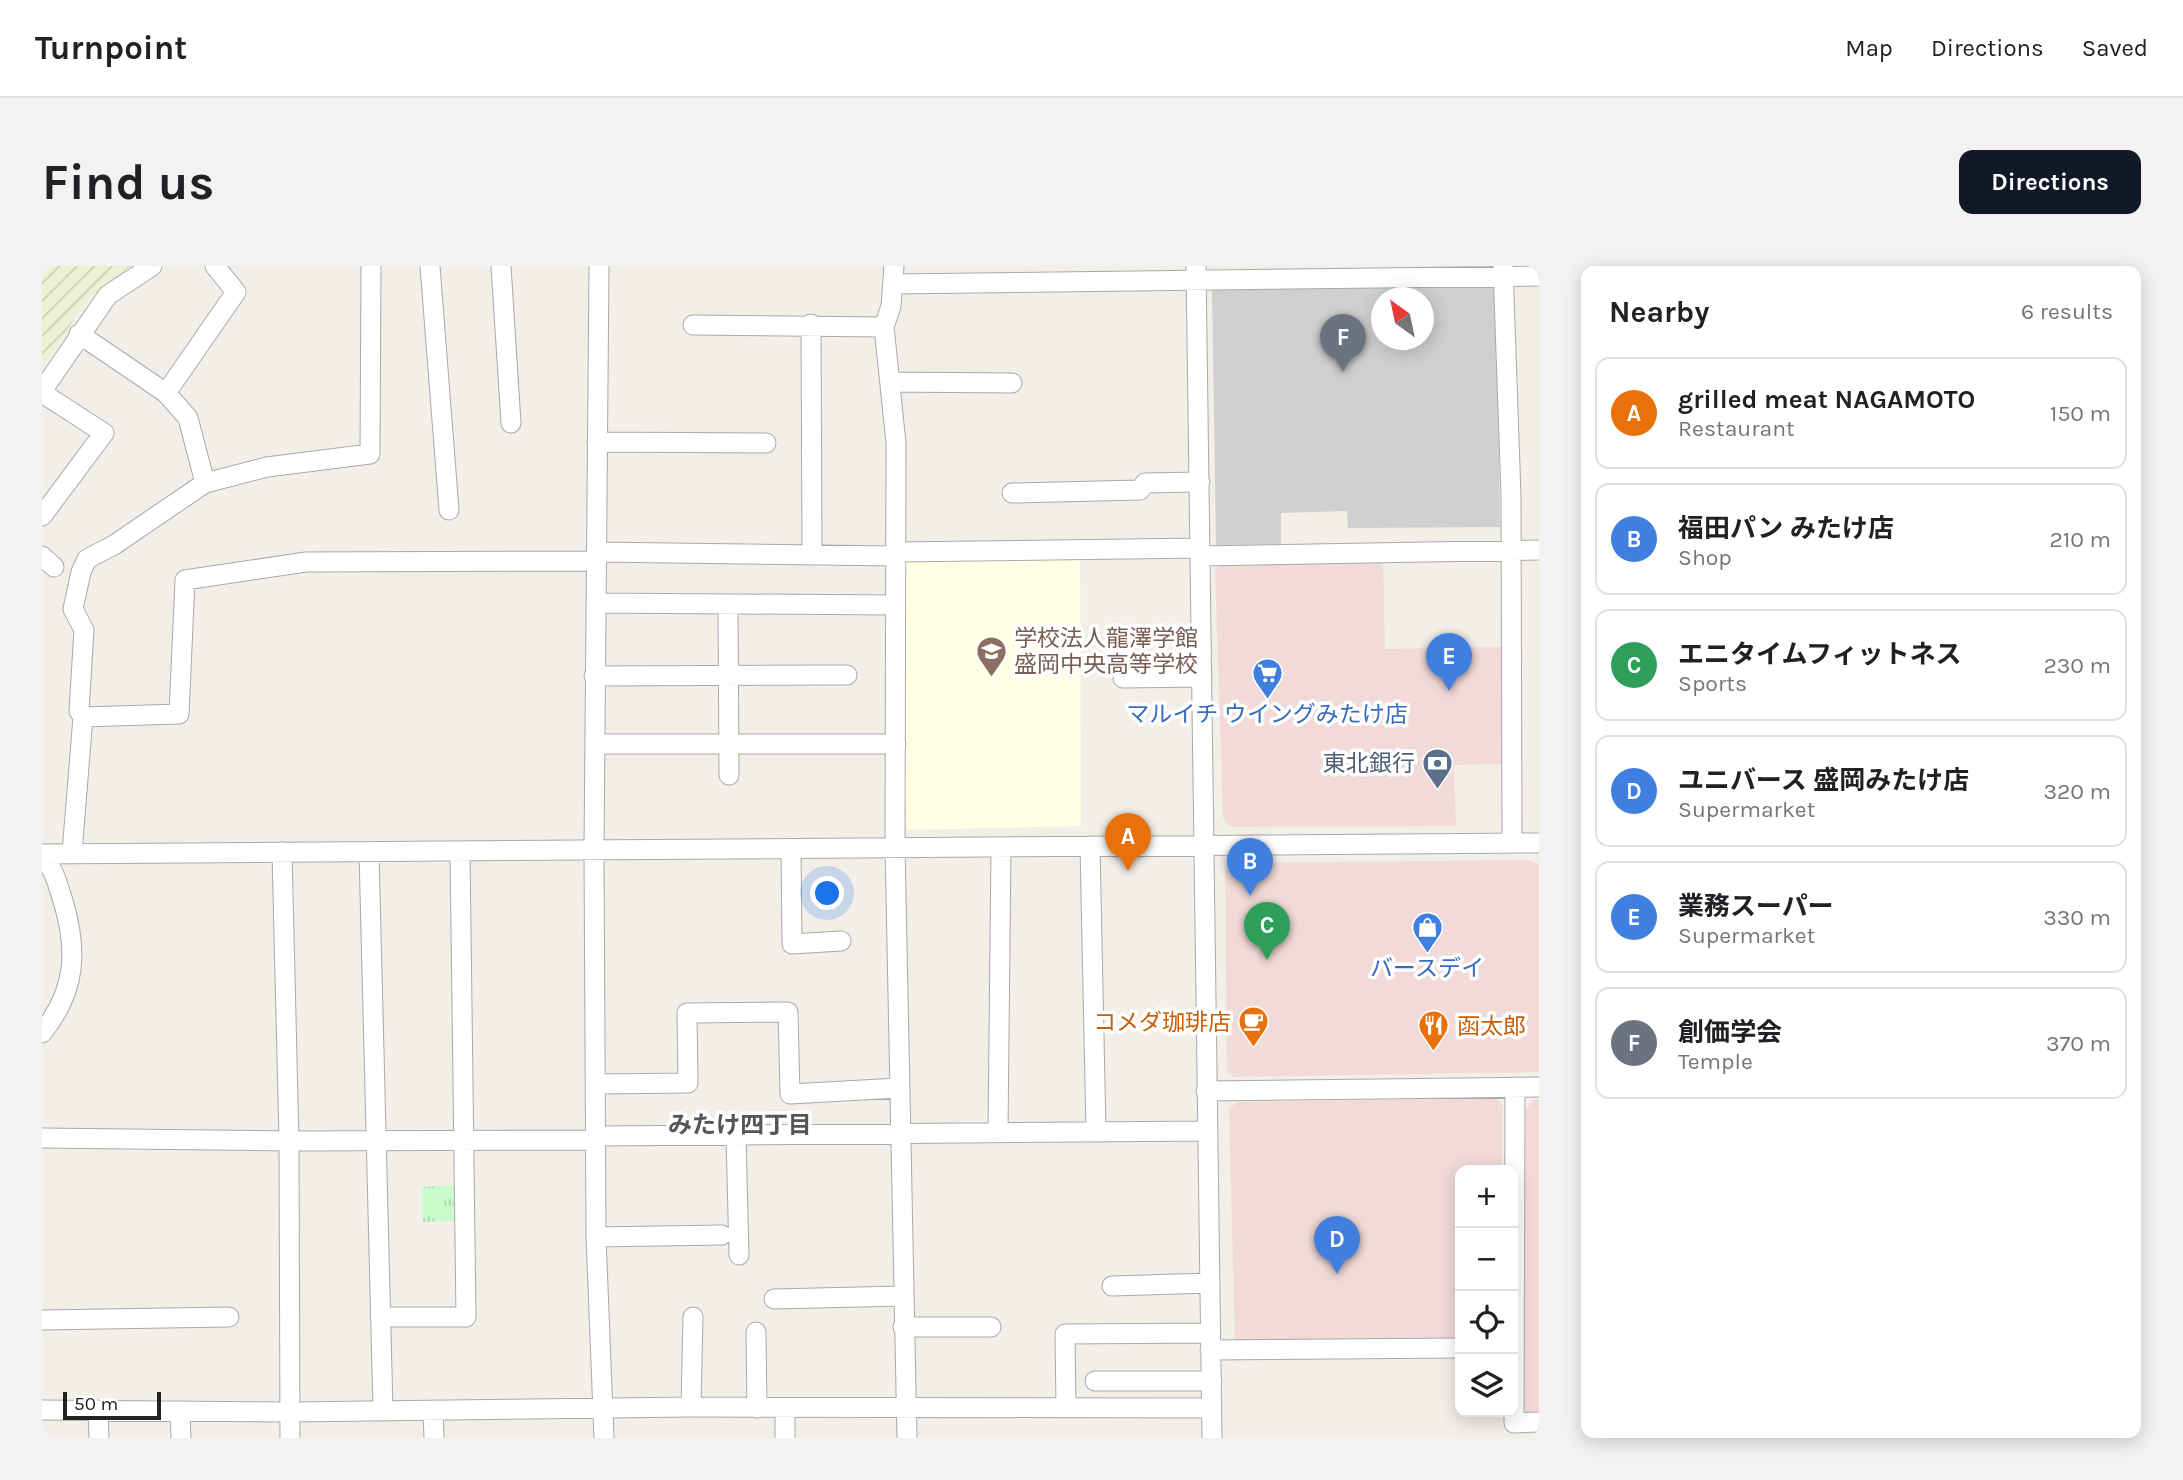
<!DOCTYPE html>
<meta charset="utf-8">
<style>
:root{--surface:#fff;--page:#f2f2f2;--text:#202124;--muted:#757577;--line:#e0e0e0;--accent:#111827}
body{margin:0;font-family:Karla,"Noto Sans JP",sans-serif;background:var(--page);color:var(--text)}
.controls{position:absolute;right:21px;bottom:21px;display:grid;overflow:hidden;border-radius:14px;box-shadow:0 4px 18px #0003}
.controls button{width:63px;height:63px;display:grid;place-items:center;padding:0;border:0;border-bottom:2px solid var(--line);background:var(--surface);color:var(--text);font:35px sans-serif}
.compass{position:absolute;left:1329px;top:21px;width:63px;height:63px;border-radius:50%;background:var(--surface);box-shadow:0 4px 18px #0003;rotate:327deg}
.scale{position:absolute;left:21px;bottom:18px;width:98px;box-sizing:border-box;padding-left:7px;border:4px solid #222;border-top:0;font-size:19px;line-height:24px;white-space:nowrap;color:#222;-webkit-text-stroke:5px #fff;paint-order:stroke}
.you{position:absolute;left:786px;top:628px;width:24px;height:24px;margin:-18px;border:5px solid #fff;border-radius:50%;background:#1a73e8;box-shadow:0 0 0 10px #1a73e833}
.badge{display:grid;place-items:center;width:46px;height:46px;border-radius:50%;background:var(--accent);color:#fff;font-size:23px;font-weight:700}
.pin{position:absolute;translate:-50% -58px;filter:drop-shadow(0 2px 4px #0008)}
.pin::after{content:'';position:absolute;top:37px;width:24px;height:21px;background:inherit;clip-path:polygon(0 0,100% 0,50% 100%)}
.list{margin:0;padding:0;list-style:none}
h2{display:flex;justify-content:space-between;align-items:center;height:91px;margin:0;padding:0 28px;font-size:30px}
h2 small{font-size:23px;font-weight:400;color:var(--muted)}
.list li{display:grid;grid-template-columns:46px 1fr auto;gap:21px;align-items:center;box-sizing:border-box;height:112px;margin:0 14px 14px;padding:0 14px;border:2px solid var(--line);border-radius:14px}
.list b{display:block;font-size:26px;white-space:nowrap}
.list p{margin:0;font-size:23px;white-space:nowrap;color:var(--muted)}
.list em{font-size:23px;font-style:normal;color:var(--muted)}
.icon{flex:none;width:38px;height:38px;fill:none;stroke:currentColor;stroke-width:2;stroke-linecap:round;stroke-linejoin:round}
.map{position:relative;flex:none;width:1497px;height:1172px;overflow:hidden;border-radius:14px}
header{display:flex;align-items:center;gap:42px;box-sizing:border-box;height:98px;padding:0 35px;background:var(--surface);border-bottom:2px solid var(--line)}
header strong{font-size:33px}
nav{display:flex;gap:38px;margin-inline-start:auto;font-size:24px}
.intro{display:flex;align-items:center;justify-content:space-between;box-sizing:border-box;height:168px;padding:0 42px}
h1{margin:0;font-size:49px}
.button{padding:18px 32px;border-radius:14px;background:var(--accent);color:#fff;font-size:24px;font-weight:700}
main{display:flex;gap:42px;padding:0 42px}
aside{flex:1;background:var(--surface);border-radius:14px;box-shadow:0 4px 18px #0003}
.map>svg:first-child{display:block}
.commercial{fill:#f2dad9}
.education{fill:#ffffe5}
.religious{fill:#d0d0d0;fill-rule:evenodd}
.farmland{fill:url(#farmland-furrows)}
.park{fill:url(#park-tufts)}
.lines{fill:none;stroke-linecap:round;stroke-linejoin:round}
.minor-casing{stroke:#a9a9a9;stroke-width:21}
.minor{stroke:#fff;stroke-width:19}
.labels{text-anchor:middle;stroke-width:7;stroke-linejoin:round;paint-order:stroke}
.education-label{font-size:23px;fill:#785e54;stroke:#fff;text-anchor:start}
.shop-label{font-size:23px;fill:#366cbe;stroke:#fff}
.service-label{font-size:23px;fill:#4e5e75;stroke:#fff;text-anchor:end}
.food-label{font-size:23px;fill:#c56008;stroke:#fff;text-anchor:end}
.neighbourhood-label{font-size:24px;font-weight:bold;fill:#555;stroke:#fff}
</style>
<header>
<strong>Turnpoint</strong>
<nav><a>Map</a><a>Directions</a><a>Saved</a></nav>
</header>
<div class="intro"><h1>Find us</h1><a class="button">Directions</a></div>
<main>
<div class="map">
<svg width="1497" height="1172" viewBox="0 0 1497 1172">
<defs>
<pattern id="farmland-furrows" width="10" height="10" patternUnits="userSpaceOnUse" patternTransform="scale(1.75)"><rect width="10" height="10" fill="#eef0d5"/><path d="M-1 1l2-2M0 10L10 0M9 11l2-2" fill="none" stroke="#ccceb7"/></pattern>
<pattern id="park-tufts" width="24" height="20" patternUnits="userSpaceOnUse" patternTransform="scale(1.75)"><rect width="24" height="20" fill="#c8facc"/><path d="M3 7l-1-3M5 7V3M7 7l1-3M15 17l-1-3M17 17v-4M19 17l1-3" fill="none" stroke="#acd6af"/></pattern>
</defs>
<rect width="100%" height="100%" fill="#f2efe9"/>
<path class="commercial" d="M 1341,292 L 1343,383 L 1464,381 L 1465,498 L 1412,499 L 1414,560 L 1188,561 L 1181,552 L 1173,304 L 1180,296 Z
M 1486,594 L 1497,598 L 1497,806 L 1191,811 L 1185,806 L 1183,605 L 1187,597 Z
M 1453,832 L 1461,839 L 1460,904 L 1418,904 L 1418,1075 L 1193,1077 L 1187,843 L 1195,836 Z
M 1492,834 L 1497,834 L 1497,1148 L 1488,1148 L 1483,1147 L 1476,1137 L 1483,844 Z"/>
<path class="education" d="M 866,289 L 1038,290 L 1039,560 L 865,564 L 863,526 L 860,525 L 857,299 Z"/>
<path class="religious" d="M 1455,20 L 1458,261 L 1306,262 L 1305,245 L 1239,247 L 1239,278 L 1174,279 L 1170,24 L 1174,21 ZM 1339,32 L 1381,32 L 1381,74 L 1339,74 Z"/>
<path class="farmland" d="M 0,0 L 88,0 L 46,33 L 0,101 Z"/>
<path class="park" d="M 414,919 L 414,955 L 381,956 L 380,921 Z"/>
<g class="lines">
<defs>
<path id="minor" d="M 388,0 L 407,244
M 459,0 L 469,157
M 557,0 L 552,584 L 554,971 L 562,1172
M 852,0 L 849,40 L 842,61 L 854,177 L 853,580 L 865,1172
M 1154,0 L 1170,1172
M 1461,0 L 1469,230 L 1470,576
M 851,18 L 1497,10
M 769,58 L 770,288
M 651,59 L 842,61
M 37,68 L 124,127 L 146,152 L 163,217
M 848,116 L 970,117
M 0,125 L 66,29 L 110,0
M 0,127 L 62,167 L 0,250
M 124,127 L 194,26 L 173,0
M 555,176 L 724,177
M 970,227 L 1098,224 L 1103,217 L 1158,216
M 555,286 L 853,290
M 854,286 L 1157,282
M 0,290 L 12,301
M 1158,290 L 1497,284
M 556,337 L 851,339
M 686,338 L 687,509
M 552,410 L 805,409
M 1081,412 L 1160,411
M 41,451 L 137,448 L 143,314 L 264,296 L 555,295
M 553,478 L 854,478
M 1048,580 L 1054,866
M 749,583 L 750,678 L 799,675
M 240,586 L 247,875 L 248,1172
M 327,586 L 341,1145
M 30,587 L 41,451 L 37,445 L 42,364 L 31,343 L 39,306 L 45,293 L 72,279 L 163,217 L 225,201 L 328,188 L 329,0
M 0,588 L 1497,577
M 0,591 C 12,602 16,619 21,635 C 36,685 34,725 0,767
M 555,818 L 646,817 L 645,747 L 746,746 L 748,828 L 857,822
M 1473,821 L 1472,1157 L 1497,1156
M 1164,825 L 1497,821
M 956,866 L 959,581
M 694,869 L 697,989
M 0,872 L 247,875 L 548,874 L 555,870 L 1165,865
M 554,971 L 680,969
M 1070,1020 L 1167,1017
M 732,1033 L 860,1030
M 338,1051 L 424,1051 L 418,585
M 0,1054 L 187,1051
M 861,1061 L 949,1061
M 714,1066 L 715,1142
M 1168,1084 L 1418,1082
M 1053,1115 L 1170,1115
M 649,1141 L 651,1051
M 1024,1141 L 1023,1068 L 1168,1067
M 0,1144 L 248,1146 L 649,1141 L 1169,1142
M 56,1144 L 57,1172
M 391,1144 L 392,1172
M 138,1145 L 139,1172
M 743,1172 L 743,1142"/>
</defs>
<use href="#minor" class="minor-casing"/>
<use href="#minor" class="minor"/>
</g>
<defs>
<symbol id="school-pin" viewBox="-11 -11 22 30"><path d="M0 17L-7.5 6A9.5 9.5 0 1 1 7.5 6Z" fill="#8d6e63" stroke="#fff"/><path d="M0-5L7-2L0 1L-7-2ZM-4 1L0 2.5L4 1V4Q0 6-4 4Z" fill="#fff"/></symbol>
<symbol id="supermarket-pin" viewBox="-11 -11 22 30"><path d="M0 17L-7.5 6A9.5 9.5 0 1 1 7.5 6Z" fill="#3f7fe0" stroke="#fff"/><path d="M-6-5.5h2.5l.6 2H6L4.5 2H-2.5L-4.4-4H-6ZM-1.5 3.2a1.3 1.3 0 1 0 .1 0ZM3 3.2a1.3 1.3 0 1 0 .1 0Z" fill="#fff"/></symbol>
<symbol id="bank-pin" viewBox="-11 -11 22 30"><path d="M0 17L-7.5 6A9.5 9.5 0 1 1 7.5 6Z" fill="#5c6f8a" stroke="#fff"/><path d="M-6-4H6V4H-6ZM0-2.3a2.3 2.3 0 1 0 0 4.6a2.3 2.3 0 1 0 0-4.6Z" fill="#fff"/></symbol>
<symbol id="shop-pin" viewBox="-11 -11 22 30"><path d="M0 17L-7.5 6A9.5 9.5 0 1 1 7.5 6Z" fill="#3f7fe0" stroke="#fff"/><path d="M-5-2.5h2.3a2.7 3.5 0 0 1 5.4 0H5L5.5 6h-11ZM-1.5-2.5h3a1.5 2.3 0 0 0-3 0Z" fill="#fff"/></symbol>
<symbol id="cafe-pin" viewBox="-11 -11 22 30"><path d="M0 17L-7.5 6A9.5 9.5 0 1 1 7.5 6Z" fill="#e8710a" stroke="#fff"/><path d="M-5.5-4.5H6V0H3Q3 3.5 0 3.5H-2.5Q-5.5 3.5-5.5 0ZM3-3.2v2h1.7v-2ZM-6 4.5H4V6H-6Z" fill="#fff"/></symbol>
<symbol id="restaurant-pin" viewBox="-11 -11 22 30"><path d="M0 17L-7.5 6A9.5 9.5 0 1 1 7.5 6Z" fill="#e8710a" stroke="#fff"/><path d="M-5-6h1v4h1v-4h1v4h1v-4h1v5L-1.5 .5V6h-2V.5L-5-1ZM5-6V6H3V1.5H1.5Q1.5-4 5-6Z" fill="#fff"/></symbol>
</defs>
<g fill-rule="evenodd">
<use href="#school-pin" x="932" y="368" width="35" height="47"/>
<use href="#supermarket-pin" x="1208" y="390" width="35" height="47"/>
<use href="#bank-pin" x="1378" y="480" width="35" height="47"/>
<use href="#shop-pin" x="1368" y="644" width="35" height="47"/>
<use href="#cafe-pin" x="1194" y="738" width="35" height="47"/>
<use href="#restaurant-pin" x="1374" y="742" width="35" height="47"/>
</g>
<g class="labels">
<g class="education-label">
<text x="972" y="380">学校法人龍澤学館<tspan x="972" dy="26">盛岡中央高等学校</tspan></text>
</g>
<g class="shop-label">
<text x="1225" y="456">マルイチ ウイングみたけ店</text>
<text x="1385" y="710">バースデイ</text>
</g>
<g class="service-label">
<text x="1373" y="505">東北銀行</text>
</g>
<g class="food-label">
<text x="1189" y="764">コメダ珈琲店</text>
<text x="1415" y="768" text-anchor="start">函太郎</text>
</g>
<g class="neighbourhood-label">
<text x="698" y="867">みたけ四丁目</text>
</g>
</g>
</svg>
<div class="controls">
<button>+</button>
<button>−</button>
<button><svg class="icon" aria-label="locate" viewBox="0 0 24 24"><circle cx="12" cy="12" r="6"/><path d="M12 2v4M12 18v4M2 12h4M18 12h4"/></svg></button>
<button><svg class="icon" aria-label="layers" viewBox="0 0 24 24"><path d="M12 4l9 5-9 5-9-5zM3 14l9 5 9-5"/></svg></button>
</div>
<svg class="compass" viewBox="-18 -18 36 36"><path d="M0-13l5 13h-10z" fill="#e53935"/><path d="M0 13l5-13h-10z" fill="#757577"/></svg>
<div class="scale">50 m</div>
<div class="you"></div>
<div class="pin badge" style="left:1086px;top:605px;background:#e8710a">A</div>
<div class="pin badge" style="left:1208px;top:630px;background:#3f7fe0">B</div>
<div class="pin badge" style="left:1225px;top:694px;background:#2e9e5b">C</div>
<div class="pin badge" style="left:1295px;top:1008px;background:#3f7fe0">D</div>
<div class="pin badge" style="left:1407px;top:425px;background:#3f7fe0">E</div>
<div class="pin badge" style="left:1301px;top:106px;background:#6b7280">F</div>
</div>
<aside>
<h2>Nearby<small>6 results</small></h2>
<ul class="list">
<li><span class="badge" style="background:#e8710a">A</span><div><b>grilled meat NAGAMOTO</b><p>Restaurant</p></div><em>150 m</em></li>
<li><span class="badge" style="background:#3f7fe0">B</span><div><b>福田パン みたけ店</b><p>Shop</p></div><em>210 m</em></li>
<li><span class="badge" style="background:#2e9e5b">C</span><div><b>エニタイムフィットネス</b><p>Sports</p></div><em>230 m</em></li>
<li><span class="badge" style="background:#3f7fe0">D</span><div><b>ユニバース 盛岡みたけ店</b><p>Supermarket</p></div><em>320 m</em></li>
<li><span class="badge" style="background:#3f7fe0">E</span><div><b>業務スーパー</b><p>Supermarket</p></div><em>330 m</em></li>
<li><span class="badge" style="background:#6b7280">F</span><div><b>創価学会</b><p>Temple</p></div><em>370 m</em></li>
</ul>
</aside>
</main>
